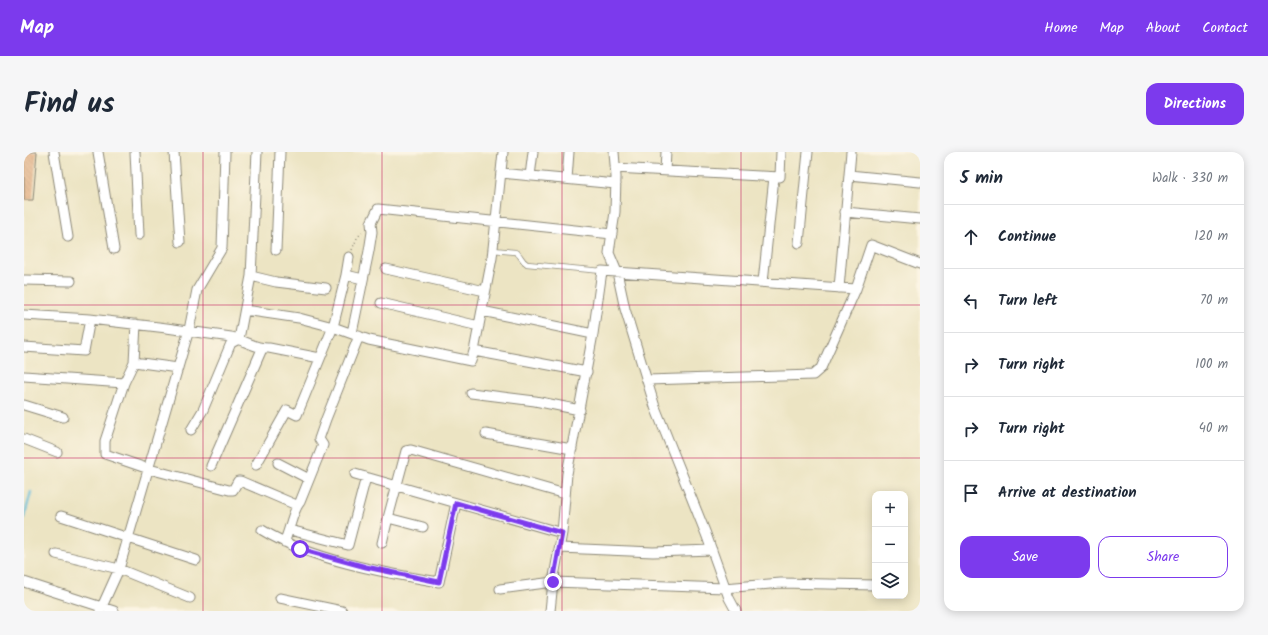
<!DOCTYPE html>
<meta charset="utf-8">
<style>
:root{--surface:#fff;--page:#f6f6f7;--text:#1f2937;--muted:#747a83;--line:#e0e1e3;--accent:#7c3aed}
body{margin:0;font-family:Kalam,sans-serif;background:var(--page);color:var(--text)}
.controls{position:absolute;right:12px;bottom:12px;display:grid;overflow:hidden;border-radius:8px;box-shadow:0 2px 10px #0003}
.controls button{width:36px;height:36px;display:grid;place-items:center;padding:0;border:0;border-bottom:1px solid var(--line);background:var(--surface);color:var(--text);font:20px sans-serif}
.stop{position:absolute;width:12px;height:12px;margin:-9px;border:3px solid #7c3aed;border-radius:50%;background:#fff}
.stop.end{background:#7c3aed;border-color:#fff;box-shadow:0 1px 4px #0008}
.list{margin:0;padding:0;list-style:none}
h2{display:flex;justify-content:space-between;align-items:center;height:52px;margin:0;padding:0 16px;font-size:17px}
h2 small{font-size:13px;font-weight:400;color:var(--muted)}
.list li{display:grid;grid-template-columns:26px 1fr auto;gap:12px;align-items:center;box-sizing:border-box;height:64px;padding:0 16px;border-top:1px solid var(--line)}
.list b{display:block;font-size:15px;white-space:nowrap}
.list em{font-size:13px;font-style:normal;color:var(--muted)}
.actions{display:flex;gap:8px;padding:12px 16px}
.actions a{flex:1;padding:9px 0;border:1px solid var(--accent);border-radius:12px;text-align:center;font-size:14px;color:var(--accent)}
.actions .main{background:var(--accent);color:#fff}
.icon{flex:none;width:22px;height:22px;fill:none;stroke:currentColor;stroke-width:2;stroke-linecap:round;stroke-linejoin:round}
.map{position:relative;flex:none;width:896px;height:459px;overflow:hidden;border-radius:12px}
header{display:flex;align-items:center;gap:24px;box-sizing:border-box;height:56px;padding:0 20px;background:var(--accent);color:#fff}
header strong{font-size:19px}
nav{display:flex;gap:22px;margin-inline-start:auto;font-size:14px}
.intro{display:flex;align-items:center;justify-content:space-between;box-sizing:border-box;height:96px;padding:0 24px}
h1{margin:0;font-size:28px}
.button{padding:10px 18px;border-radius:12px;background:var(--accent);color:#fff;font-size:14px;font-weight:700}
main{display:flex;gap:24px;padding:0 24px}
aside{flex:1;background:var(--surface);border-radius:12px;box-shadow:0 2px 10px #0003}
.map>svg:first-child{display:block}
.lines{fill:none;stroke-linecap:round;stroke-linejoin:round}
.stream{stroke:#5cbcda;stroke-width:2.5}
.building{fill:url(#building-back-hatch)}
.service-casing{stroke:#8c8877;stroke-width:6}
.minor-casing{stroke:#8c8877;stroke-width:11}
.path{stroke:#8c8877;stroke-width:1.5;stroke-dasharray:1 3;stroke-linecap:butt}
.service{stroke:#fff;stroke-width:4.5}
.minor{stroke:#fff;stroke-width:9}
.route{stroke:#7c3aed;stroke-width:5}
.grid{fill:none;stroke:#c2185b;stroke-width:1;stroke-opacity:0.55}
</style>
<header>
<strong>Map</strong>
<nav><a>Home</a><a>Map</a><a>About</a><a>Contact</a></nav>
</header>
<div class="intro"><h1>Find us</h1><a class="button">Directions</a></div>
<main>
<div class="map">
<svg width="896" height="459" viewBox="0 0 896 459">
<defs>
<pattern id="building-back-hatch" width="6" height="6" patternUnits="userSpaceOnUse"><rect width="6" height="6" fill="#e2ad81"/><path d="M-1 5l2 2M0 0l6 6M5-1l2 2" fill="none" stroke="#b78d6a"/></pattern>
</defs>
<rect width="100%" height="100%" fill="#fcf5e5"/>
<filter id="ink" filterUnits="userSpaceOnUse"><feTurbulence type="fractalNoise" baseFrequency=".025" numOctaves="2"/><feDisplacementMap in="SourceGraphic" scale="8" xChannelSelector="R" yChannelSelector="G"/><feConvolveMatrix kernelMatrix="1 2 1 2 8 2 1 2 1" color-interpolation-filters="sRGB"/></filter>
<filter id="wash" filterUnits="userSpaceOnUse"><feTurbulence type="fractalNoise" baseFrequency=".012" numOctaves="4" result="noise"/><feDisplacementMap in="SourceGraphic" scale="16" xChannelSelector="R" yChannelSelector="G"/><feGaussianBlur stdDeviation="0.9" result="paint"/><feColorMatrix in="noise" values="0 0 0 0 0 0 0 0 0 0 0 0 0 0 0 0 0 1.4 0 .05"/><feComposite in="paint" operator="in"/></filter>
<g filter="url(#wash)">
<rect width="100%" height="100%" fill="#ece4c3"/>
<g class="lines">
<path class="stream" d="M 0,366 L 7,340"/>
</g>
<g id="blocks">
<path class="building" d="M 0,0 L 13,0 L 9,48 L 0,48 Z"/>
</g>
</g>
<g filter="url(#ink)">
<use href="#blocks" fill-opacity="0" stroke="#8c8877" stroke-width="1"/>
<g class="lines">
<defs>
<path id="service" d="M 469,98 L 491,100 C 497,102 497,109 503,112 L 578,119"/>
<path id="minor" d="M 30,0 L 44,85
M 74,0 L 90,97
M 111,0 L 115,83
M 150,0 L 156,90
M 479,0 L 468,106 L 450,199 L 563,220
M 590,0 L 592,25 L 591,60 L 585,101 L 593,120 L 601,157 L 631,255 L 682,382 L 705,446 L 712,459
M 591,16 L 756,25 L 757,0
M 641,19 L 642,0
M 477,21 L 592,32
M 825,23 L 896,30
M 506,24 L 509,0
M 543,27 L 545,0
M 821,60 L 896,67
M 775,91 L 784,0
M 252,98 L 256,0
M 362,117 L 461,139
M 322,123 L 325,105
M 227,124 L 252,130 L 302,136
M 0,128 L 47,129
M 739,130 L 750,25
M 815,136 L 827,0
M 357,151 L 455,174
M 221,158 L 275,166 L 309,175 L 322,123 L 339,127
M 458,159 L 569,182
M 0,163 L 66,167
M 112,172 L 110,210 L 100,231 L 81,289 L 81,302 L 125,317 L 205,338 L 209,338 L 214,329 L 216,329 L 270,352 L 272,355
M 328,181 L 345,99 L 348,80 L 347,71 L 354,57 L 588,82
M 0,195 L 60,199 L 66,167 C 113,172 160,178 207,185 C 220,188 232,197 245,196 L 296,206
M 110,210 L 154,216
M 0,224 L 100,231
M 623,228 L 789,223 L 797,216 L 832,137 L 847,93 L 896,112
M 447,241 L 511,249 L 556,258
M 0,253 L 39,265
M 167,278 L 179,258 L 207,191 L 215,187 L 227,124 L 233,0
M 462,282 L 548,297
M 0,287 L 33,300
M 254,311 L 285,327
M 232,313 L 263,258 L 273,263 L 309,175 L 345,188 L 447,209 L 450,199
M 187,314 L 238,197
M 331,322 L 538,381
M 37,364 L 172,408
M 399,375 L 364,366 L 382,299 L 387,298 L 541,342
M 238,378 C 285,407 360,421 415,430 L 432,351
M 266,378 L 324,393 L 342,325
M 260,390 C 266,379 268,359 276,350 L 299,293 L 295,287 L 302,267 L 335,184
M 358,391 L 364,366
M 536,396 L 629,400 L 688,398
M 32,402 L 95,417 L 166,446
M 0,430 L 90,459
M 476,437 L 529,430 L 701,436 L 757,431 L 851,433
M 256,446 L 318,459
M 76,459 L 95,417 L 165,178 L 173,138 L 198,96 L 201,0
M 526,459 L 529,430 L 538,381 L 543,322 L 569,182 L 578,119 L 832,137"/>
</defs>
<use href="#service" class="service-casing"/>
<use href="#minor" class="minor-casing"/>
<path class="path" d="M 328,98 L 333,86 L 339,79"/>
<use href="#service" class="service"/>
<use href="#minor" class="minor"/>
</g>
</g>
<g class="lines" filter="url(#ink)">
<path class="route" d="M 276,397 L 342,415 L 415,430 L 432,351 L 538,381 L 529,430"/>
</g>
<path class="grid" d="M 179,0 L 179,459M 358,0 L 358,459M 538,0 L 538,459M 717,0 L 717,459M 0,153 L 896,153M 0,306 L 896,306"/>
</svg>
<div class="controls">
<button>+</button>
<button>−</button>
<button><svg class="icon" aria-label="layers" viewBox="0 0 24 24"><path d="M12 4l9 5-9 5-9-5zM3 14l9 5 9-5"/></svg></button>
</div>
<div class="stop" style="left:276px;top:397px"></div>
<div class="stop end" style="left:529px;top:430px"></div>
</div>
<aside>
<h2>5 min<small>Walk · 330 m</small></h2>
<ul class="list">
<li><svg class="icon" aria-label="ahead" viewBox="0 0 24 24"><path d="M12 20V5M6 11l6-6 6 6"/></svg><div><b>Continue</b></div><em>120 m</em></li>
<li><svg class="icon" aria-label="left" viewBox="0 0 24 24"><path d="M17 20v-9H6M10 6l-5 5 5 5"/></svg><div><b>Turn left</b></div><em>70 m</em></li>
<li><svg class="icon" aria-label="right" viewBox="0 0 24 24"><path d="M7 20v-9h11M14 6l5 5-5 5"/></svg><div><b>Turn right</b></div><em>100 m</em></li>
<li><svg class="icon" aria-label="right" viewBox="0 0 24 24"><path d="M7 20v-9h11M14 6l5 5-5 5"/></svg><div><b>Turn right</b></div><em>40 m</em></li>
<li><svg class="icon" aria-label="arrive" viewBox="0 0 24 24"><path d="M6 21V4h12l-3 4 3 4H6"/></svg><div><b>Arrive at destination</b></div></li>
</ul>
<div class="actions"><a class="main">Save</a><a>Share</a></div>
</aside>
</main>
